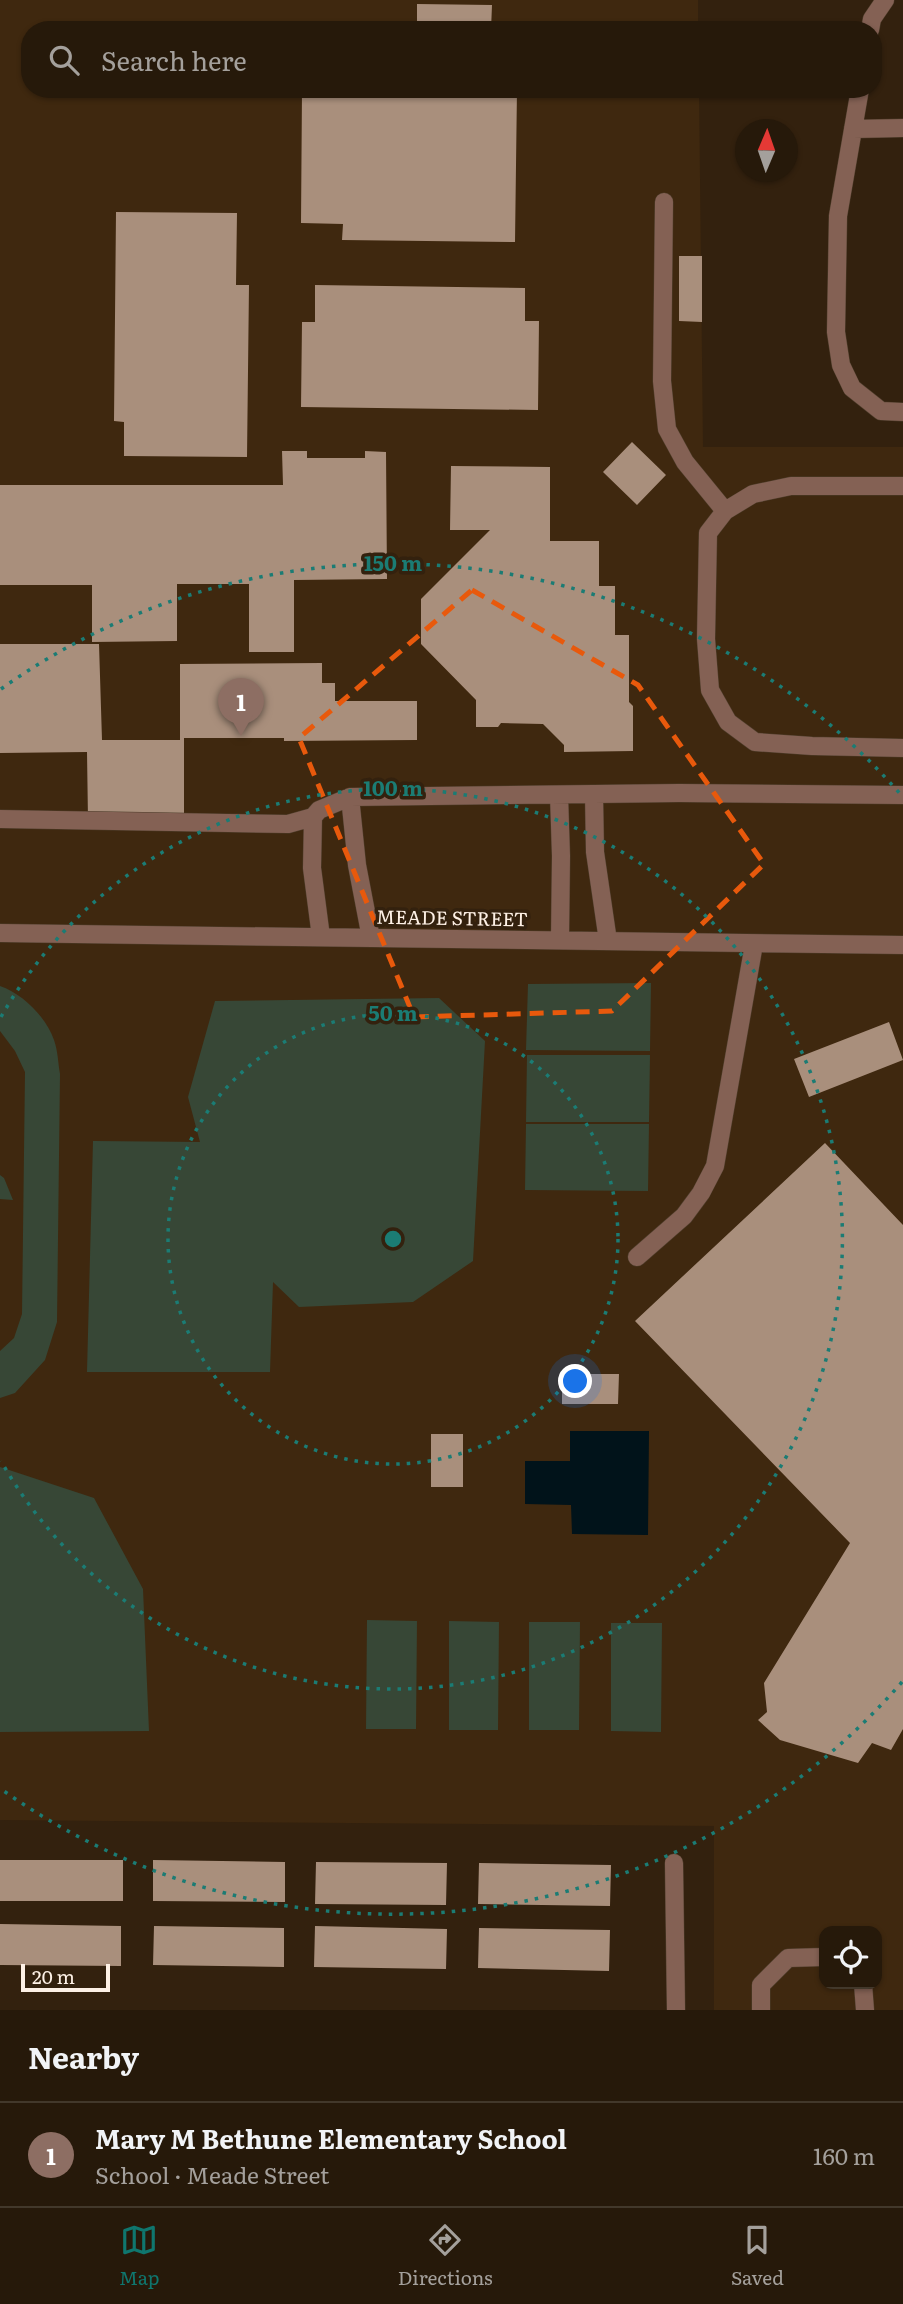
<!DOCTYPE html>
<meta charset="utf-8">
<style>
:root{--surface:#26190a;--page:#322618;--text:#f1f3f6;--muted:#a4a09c;--line:#42382b;--accent:#0f766e}
body{margin:0;font-family:Literata,serif;background:var(--page);color:var(--text)}
.controls{position:absolute;right:21px;bottom:21px;display:grid;overflow:hidden;border-radius:14px;box-shadow:0 2px 5px #0004}
.controls button{width:63px;height:63px;display:grid;place-items:center;padding:0;border:0;border-bottom:2px solid var(--line);background:var(--surface);color:var(--text);font:35px sans-serif}
.compass{position:absolute;left:735px;top:119px;width:63px;height:63px;border-radius:50%;background:var(--surface);box-shadow:0 2px 5px #0004;rotate:2deg}
.scale{position:absolute;left:21px;bottom:18px;width:89px;box-sizing:border-box;padding-left:7px;border:4px solid #fef1e6;border-top:0;font-size:19px;line-height:24px;white-space:nowrap;color:#fef1e6;-webkit-text-stroke:5px #33210e;paint-order:stroke}
.you{position:absolute;left:576px;top:1382px;width:24px;height:24px;margin:-18px;border:5px solid #fff;border-radius:50%;background:#1a73e8;box-shadow:0 0 0 10px #1a73e833}
.badge{display:grid;place-items:center;width:46px;height:46px;border-radius:50%;background:var(--accent);color:#fff;font-size:23px;font-weight:700}
.pin{position:absolute;translate:-50% -58px;filter:drop-shadow(0 2px 4px #0008)}
.pin::after{content:'';position:absolute;top:37px;width:24px;height:21px;background:inherit;clip-path:polygon(0 0,100% 0,50% 100%)}
.list{margin:0;padding:0;list-style:none}
h2{display:flex;justify-content:space-between;align-items:center;height:91px;margin:0;padding:0 28px;font-size:30px}
h2 small{font-size:23px;font-weight:400;color:var(--muted)}
.list li{display:grid;grid-template-columns:46px 1fr auto;gap:21px;align-items:center;box-sizing:border-box;height:105px;padding:0 28px;border-top:2px solid var(--line)}
.list b{display:block;font-size:26px;white-space:nowrap}
.list p{margin:0;font-size:23px;white-space:nowrap;color:var(--muted)}
.list em{font-size:23px;font-style:normal;color:var(--muted)}
.icon{flex:none;width:38px;height:38px;fill:none;stroke:currentColor;stroke-width:2;stroke-linecap:round;stroke-linejoin:round}
.map{position:relative;flex:none;width:903px;height:2010px;overflow:hidden}
.search{position:absolute;background:var(--surface);box-shadow:0 2px 5px #0004;left:21px;right:21px;top:21px;height:77px;display:flex;align-items:center;gap:18px;box-sizing:border-box;padding:0 24px;border-radius:28px;color:var(--muted);font-size:26px}
.sheet{height:196px;background:var(--surface)}
nav{display:flex;justify-content:space-around;align-items:center;box-sizing:border-box;height:98px;border-top:2px solid var(--line);background:var(--surface);font-size:19px;color:var(--muted)}
nav a{display:grid;justify-items:center;gap:4px}
nav .on{color:var(--accent)}
.map>svg:first-child{display:block}
.built{fill:#3f280f;fill-rule:evenodd}
.green{fill:#374736}
.water{fill:#01131a}
.building{fill:#a98f7c}
.lines{fill:none;stroke-linecap:round;stroke-linejoin:round}
.minor-casing{stroke:#4f3e2c;stroke-width:19}
.minor{stroke:#846154;stroke-width:18}
.marked{fill:none;stroke:#e8590c;stroke-width:5;stroke-dasharray:14 9;stroke-linejoin:round}
.ring{fill:none;stroke:#1b7c74;stroke-width:3.5;stroke-dasharray:3.5 7}
.labels{text-anchor:middle;stroke-width:7;stroke-linejoin:round;paint-order:stroke}
.street-label{font-size:19px;fill:#fef1e6;stroke:#33210e}
.centre{fill:#1b7c74;stroke:#33210e;stroke-width:3.5}
.ring-label{font-size:21px;text-anchor:middle;font-weight:bold;fill:#1b7c74;stroke:#33210e;stroke-width:7;stroke-linejoin:round;paint-order:stroke}
</style>
<div class="map">
<svg width="903" height="2010" viewBox="0 0 903 2010">
<rect width="100%" height="100%" fill="#33210e"/>
<path class="built" d="M 0,0 L 698,0 L 698,30 L 30,30 L 30,89 L 699,89 L 703,447 L 903,447 L 903,2010 L 714,2010 L 714,1826 L 0,1820 ZM 824,1931 L 877,1931 L 877,1984 L 824,1984 Z"/>
<path class="green" d="M 651,983 L 650,1051 L 526,1050 L 528,984 Z
M 0,986 C 23,994 46,1017 54,1040 C 58,1051 58,1063 60,1074 L 57,1322 L 45,1360 L 15,1393 L 0,1398 L 0,1351 L 14,1338 L 22,1314 L 25,1072 L 15,1051 L 0,1031 Z
M 439,998 L 485,1041 L 473,1261 L 413,1302 L 299,1307 L 273,1282 L 270,1372 L 87,1372 L 93,1141 L 200,1142 L 188,1097 L 215,1001 Z
M 527,1055 L 650,1055 L 649,1122 L 526,1122 Z
M 526,1124 L 649,1124 L 648,1191 L 525,1190 Z
M 0,1175 L 4,1178 L 13,1200 L 0,1199 Z
M 0,1467 L 94,1498 L 143,1589 L 149,1731 L 0,1732 Z
M 367,1620 L 417,1621 L 416,1729 L 366,1729 Z
M 449,1621 L 499,1622 L 498,1730 L 449,1730 Z
M 529,1622 L 580,1622 L 579,1730 L 529,1730 Z
M 611,1623 L 662,1623 L 661,1732 L 611,1731 Z"/>
<path class="water" d="M 570,1431 L 649,1431 L 648,1535 L 572,1534 L 571,1505 L 525,1504 L 525,1461 L 570,1461 Z"/>
<path class="building" d="M 417,4 L 492,5 L 491,30 L 417,30 Z
M 302,89 L 517,89 L 515,242 L 342,240 L 343,224 L 301,223 Z
M 116,212 L 237,213 L 236,285 L 249,285 L 247,457 L 124,456 L 124,422 L 114,421 Z
M 679,256 L 702,256 L 702,322 L 679,321 Z
M 315,285 L 525,288 L 525,321 L 539,321 L 538,410 L 301,407 L 302,322 L 315,322 Z
M 632,442 L 666,475 L 637,505 L 603,472 Z
M 282,451 L 307,451 L 307,458 L 365,458 L 365,451 L 386,452 L 387,579 L 294,580 L 294,652 L 249,652 L 249,584 L 177,584 L 177,641 L 92,642 L 92,585 L 0,585 L 0,485 L 283,485 Z
M 451,466 L 550,467 L 550,541 L 599,541 L 599,586 L 615,586 L 615,635 L 629,635 L 629,702 L 633,706 L 633,751 L 564,752 L 564,745 L 543,724 L 501,723 L 498,727 L 476,727 L 476,700 L 421,644 L 421,599 L 490,530 L 450,530 Z
M 0,644 L 99,644 L 102,740 L 180,740 L 180,664 L 322,663 L 322,683 L 335,683 L 335,701 L 417,701 L 417,740 L 284,741 L 284,738 L 184,738 L 184,819 L 88,820 L 87,752 L 0,753 Z
M 889,1022 L 903,1060 L 809,1097 L 794,1059 Z
M 825,1143 L 903,1225 L 903,1729 L 891,1750 L 872,1743 L 858,1763 L 780,1740 L 758,1720 L 767,1712 L 764,1683 L 850,1543 L 635,1321 Z
M 562,1374 L 619,1374 L 618,1404 L 562,1404 Z
M 431,1434 L 463,1434 L 463,1487 L 431,1487 Z
M 0,1860 L 123,1860 L 123,1901 L 0,1901 Z
M 153,1860 L 285,1862 L 285,1902 L 153,1901 Z
M 316,1862 L 447,1863 L 446,1905 L 315,1904 Z
M 479,1863 L 611,1865 L 610,1906 L 478,1904 Z
M 0,1924 L 121,1926 L 121,1966 L 0,1965 Z
M 154,1926 L 284,1928 L 284,1967 L 153,1965 Z
M 315,1926 L 447,1929 L 446,1969 L 314,1967 Z
M 479,1928 L 610,1930 L 609,1971 L 478,1968 Z"/>
<g class="lines">
<defs>
<path id="minor" d="M 870,30 L 872,19 L 885,0
M 860,89 L 838,216 L 836,332 L 841,365 L 852,388 L 881,411 L 903,412
M 853,129 L 903,128
M 664,202 L 662,381 L 667,429 L 685,462 L 725,511
M 903,486 L 791,486 L 753,494 L 725,511 L 708,533 L 706,639 L 710,690 L 728,722 L 755,742 L 812,746 L 903,748
M 594,794 L 595,852 L 608,941
M 559,795 L 561,856 L 560,940
M 350,797 L 357,865 L 371,938
M 313,817 L 312,868 L 321,937
M 0,819 L 288,824 L 313,817 L 319,810 L 350,797 L 679,793 L 903,795
M 0,933 L 903,945
M 637,1257 L 684,1216 L 701,1193 L 715,1166 L 754,944
M 674,1863 L 676,2010
M 863,1984 L 865,2010
M 761,2010 L 761,1985 L 788,1958 L 824,1957"/>
</defs>
<use href="#minor" class="minor-casing"/>
<use href="#minor" class="minor"/>
</g>
<path class="marked" d="M 472,590 L 638,685 L 764,864 L 612,1011 L 414,1017 L 299,738 Z"/>
<g class="ring">
<circle cx="393" cy="1239" r="225"/>
<path d="M1 1017A450 450 0 1 1 1 1461"/>
<path d="M902 1682A675 675 0 0 1 1 1789M1 689A675 675 0 0 1 902 796"/>
</g>
<g class="labels">
<g class="street-label">
<text transform="translate(452 918) rotate(1)" y="7">MEADE STREET</text>
</g>
</g>
<circle cx="393" cy="1239" r="10" class="centre"/>
<g class="ring-label">
<text x="393" y="571">150 m</text>
<text x="393" y="796">100 m</text>
<text x="393" y="1021">50 m</text>
</g>
</svg>
<div class="controls">
<button><svg class="icon" aria-label="locate" viewBox="0 0 24 24"><circle cx="12" cy="12" r="6"/><path d="M12 2v4M12 18v4M2 12h4M18 12h4"/></svg></button>
</div>
<svg class="compass" viewBox="-18 -18 36 36"><path d="M0-13l5 13h-10z" fill="#e53935"/><path d="M0 13l5-13h-10z" fill="#a4a09c"/></svg>
<div class="scale">20 m</div>
<div class="you"></div>
<div class="pin badge" style="left:241px;top:736px;background:#8d6e63">1</div>
<div class="search"><svg class="icon" aria-label="search" viewBox="0 0 24 24"><circle cx="10" cy="10" r="6"/><path d="M15 15l6 6"/></svg>Search here</div>
</div>
<section class="sheet">
<h2>Nearby<small></small></h2>
<ul class="list">
<li><span class="badge" style="background:#8d6e63">1</span><div><b>Mary M Bethune Elementary School</b><p>School · Meade Street</p></div><em>160 m</em></li>
</ul>
</section>
<nav>
<a class="on"><svg class="icon" aria-label="map" viewBox="0 0 24 24"><path d="M3 6l6-2 6 2 6-2v14l-6 2-6-2-6 2zM9 4v14M15 6v14"/></svg>Map</a>
<a><svg class="icon" aria-label="directions" viewBox="0 0 24 24"><path d="M12 3l9 9-9 9-9-9zM9 14v-3h6M13 9l2 2-2 2"/></svg>Directions</a>
<a><svg class="icon" aria-label="saved" viewBox="0 0 24 24"><path d="M7 4h10v16l-5-4-5 4z"/></svg>Saved</a>
</nav>
